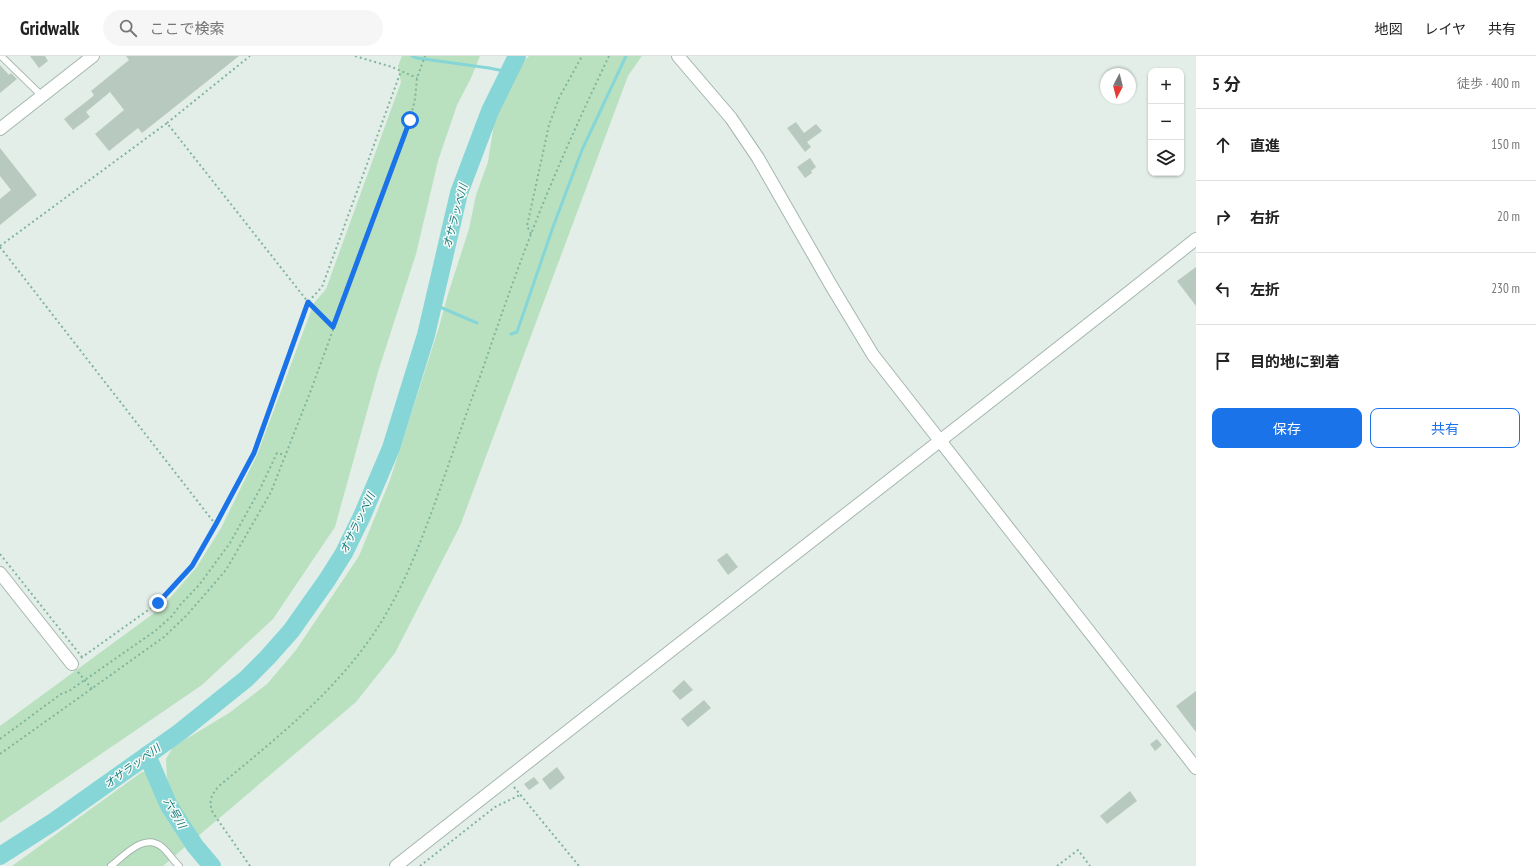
<!DOCTYPE html>
<html lang="ja">
<meta charset="utf-8">
<style>
:root{--surface:#fff;--page:#f6f6f6;--text:#222;--muted:#767676;--line:#e0e0e0;--accent:#1a73e8}
body{margin:0;font-family:"PT Sans Narrow","Noto Sans JP",sans-serif;background:var(--page);color:var(--text)}
.controls{position:absolute;right:12px;top:12px;display:grid;overflow:hidden;border-radius:8px;box-shadow:0 1px 3px #0004}
.controls button{width:36px;height:36px;display:grid;place-items:center;padding:0;border:0;border-bottom:1px solid var(--line);background:var(--surface);color:var(--text);font:20px sans-serif}
.compass{position:absolute;left:1100px;top:12px;width:36px;height:36px;border-radius:50%;background:var(--surface);box-shadow:0 1px 3px #0004;rotate:187deg}
.stop{position:absolute;width:12px;height:12px;margin:-9px;border:3px solid #1a73e8;border-radius:50%;background:#fff}
.stop.end{background:#1a73e8;border-color:#fff;box-shadow:0 1px 4px #0008}
.list{margin:0;padding:0;list-style:none}
h2{display:flex;justify-content:space-between;align-items:center;height:52px;margin:0;padding:0 16px;font-size:17px}
h2 small{font-size:13px;font-weight:400;color:var(--muted)}
.list li{display:grid;grid-template-columns:26px 1fr auto;gap:12px;align-items:center;box-sizing:border-box;height:72px;padding:0 16px;border-top:1px solid var(--line)}
.list b{display:block;font-size:15px;white-space:nowrap}
.list em{font-size:13px;font-style:normal;color:var(--muted)}
.actions{display:flex;gap:8px;padding:12px 16px}
.actions a{flex:1;padding:9px 0;border:1px solid var(--accent);border-radius:8px;text-align:center;font-size:14px;color:var(--accent)}
.actions .main{background:var(--accent);color:#fff}
.icon{flex:none;width:22px;height:22px;fill:none;stroke:currentColor;stroke-width:2;stroke-linecap:round;stroke-linejoin:round}
.map{position:relative;flex:none;width:1196px;height:810px;overflow:hidden}
header{display:flex;align-items:center;gap:24px;box-sizing:border-box;height:56px;padding:0 20px;background:var(--surface);border-bottom:1px solid var(--line)}
header strong{font-size:19px}
nav{display:flex;gap:22px;margin-inline-start:auto;font-size:14px}
.search{width:280px;height:36px;background:var(--page);display:flex;align-items:center;gap:10px;box-sizing:border-box;padding:0 14px;border-radius:22px;color:var(--muted);font-size:15px}
main{display:flex}
aside{flex:1;background:var(--surface)}
.map>svg:first-child{display:block}
.green{fill:#bae1bf}
.lines{fill:none;stroke-linecap:round;stroke-linejoin:round}
.stream{stroke:#86d6d8;stroke-width:3}
.river{stroke:#86d6d8;stroke-width:18}
.building{fill:#b8c9c0}
.service-casing{stroke:#a5b7ae;stroke-width:8}
.minor-casing{stroke:#a5b7ae;stroke-width:14}
.tertiary-casing{stroke:#a5b7ae;stroke-width:14}
.path{stroke:#80b59d;stroke-width:2;stroke-dasharray:2 3;stroke-linecap:butt}
.service{stroke:#fff;stroke-width:6}
.minor{stroke:#fff;stroke-width:12}
.tertiary{stroke:#fff;stroke-width:12}
.route{stroke:#1a73e8;stroke-width:5}
.labels{text-anchor:middle;stroke-width:3;stroke-linejoin:round;paint-order:stroke}
.water-label{font-size:11px;font-style:italic;fill:#157a7d;stroke:#f4faf6}
</style>
<header>
<strong>Gridwalk</strong>
<div class="search"><svg class="icon" aria-label="search" viewBox="0 0 24 24"><circle cx="10" cy="10" r="6"/><path d="M15 15l6 6"/></svg>ここで検索</div>
<nav><a>地図</a><a>レイヤ</a><a>共有</a></nav>
</header>
<main>
<div class="map">
<svg width="1196" height="810" viewBox="0 0 1196 810">
<rect width="100%" height="100%" fill="#e3eee8"/>
<path class="green" d="M 402,0 L 480,0 L 471,22 L 457,49 L 438,105 L 416,198 L 378,316 L 335,471 L 273,563 L 202,629 L 0,767 L 0,670 L 161,552 L 196,512 L 221,472 L 257,399 L 314,247 L 326,233 L 401,26 L 398,10 Z
M 529,0 L 642,0 L 628,20 L 460,470 L 395,597 L 356,646 L 197,781 L 174,747 L 167,722 L 166,703 L 173,691 L 229,657 L 267,628 L 296,594 L 359,500 L 390,424 L 439,271 L 448,238 L 469,173 L 476,139 L 488,106 L 495,61 L 521,8 Z
M 142,716 L 148,716 L 162,756 L 185,791 L 163,810 L 12,810 Z"/>
<g class="lines">
<path class="stream" d="M 412,0 L 417,2 L 489,12 L 509,16
M 433,248 L 477,267
M 511,278 L 517,276 L 553,171 L 582,94 L 626,0"/>
<path class="river" d="M 147,699 L 169,750 L 195,790 L 212,810
M 0,800 L 53,766 L 180,676 L 246,623 L 267,602 L 291,575 L 327,524 L 344,497 L 362,460 L 391,392 L 426,279 L 459,137 L 490,55 L 517,0"/>
</g>
<path class="building" d="M 30,0 L 45,0 L 48,5 L 39,12 Z
M 126,0 L 239,0 L 142,77 L 138,72 L 109,95 L 95,78 L 124,54 L 110,36 L 86,56 L 90,61 L 73,74 L 64,63 L 92,41 L 94,39 L 91,35 L 129,4 Z
M 0,9 L 9,19 L 11,17 L 17,23 L 0,37 Z
M 796,66 L 804,77 L 816,68 L 822,75 L 807,86 L 811,91 L 805,96 L 787,72 Z
M 0,92 L 37,139 L 0,169 L 0,143 L 11,134 L 0,120 Z
M 810,102 L 816,111 L 811,115 L 812,117 L 805,122 L 797,111 Z
M 1196,211 L 1196,250 L 1177,225 Z
M 727,497 L 738,511 L 728,519 L 717,504 Z
M 684,624 L 693,634 L 680,644 L 672,635 Z
M 1196,635 L 1196,676 L 1176,650 Z
M 704,644 L 711,652 L 688,671 L 681,663 Z
M 1157,683 L 1162,689 L 1155,695 L 1150,688 Z
M 557,711 L 565,722 L 550,734 L 542,723 Z
M 534,721 L 539,727 L 529,734 L 524,728 Z
M 1130,735 L 1137,745 L 1107,768 L 1100,760 Z"/>
<g class="lines">
<defs>
<path id="service" d="M 1,0 L 42,40
M 111,810 C 124,800 144,776 162,791 C 168,796 173,804 179,810"/>
<path id="minor" d="M 678,0 L 731,62 L 758,102 L 832,231 L 873,299 L 1196,712
M 0,517 L 72,608
M 396,810 C 662,600 931,394 1196,183"/>
<path id="tertiary" d="M 0,73 L 93,0"/>
</defs>
<use href="#service" class="service-casing"/>
<use href="#minor" class="minor-casing"/>
<use href="#tertiary" class="tertiary-casing"/>
<path class="path" d="M 355,0 L 392,11 L 417,22
M 167,67 L 250,0
M 531,178 L 527,170 L 549,69 L 559,42 L 582,0
M 0,190 L 167,67 L 308,246 L 333,271
M 0,191 L 216,469
M 0,498 L 82,601
M 81,602 L 158,547 L 192,510 L 216,469 L 254,397 L 308,246 L 322,231 L 401,15
M 78,616 L 92,633
M 0,683 L 61,638 L 69,635 L 155,575 L 171,561 L 181,548 L 199,529 L 230,487 L 260,433 L 277,397 L 285,399
M 0,698 L 164,581 L 187,559 L 226,514 L 271,436 L 311,334 L 410,64 L 415,43 L 417,22 L 425,0
M 514,731 L 579,810
M 250,810 L 213,757 C 208,746 211,739 219,730 C 273,685 329,641 370,583 C 403,536 422,483 441,430 C 454,393 467,355 481,318 C 497,271 513,225 531,178 C 554,118 581,59 609,0
M 420,810 L 495,751 L 520,739
M 1057,810 L 1078,794 L 1090,810"/>
<use href="#service" class="service"/>
<use href="#minor" class="minor"/>
<use href="#tertiary" class="tertiary"/>
</g>
<g class="lines">
<path class="route" d="M 158,547 L 192,510 L 216,468 L 254,397 L 308,246 L 333,271 L 410,64"/>
</g>
<g class="labels">
<g class="water-label">
<text transform="translate(455 160) rotate(-75)" y="4">オサラッペ川</text>
<text transform="translate(357 467) rotate(-64)" y="4">オサラッペ川</text>
<text transform="translate(132 710) rotate(-36)" y="4">オサラッペ川</text>
<text transform="translate(175 757) rotate(60)" y="4">六号川</text>
</g>
</g>
</svg>
<div class="controls">
<button>+</button>
<button>−</button>
<button><svg class="icon" aria-label="layers" viewBox="0 0 24 24"><path d="M12 4l9 5-9 5-9-5zM3 14l9 5 9-5"/></svg></button>
</div>
<svg class="compass" viewBox="-18 -18 36 36"><path d="M0-13l5 13h-10z" fill="#e53935"/><path d="M0 13l5-13h-10z" fill="#767676"/></svg>
<div class="stop" style="left:410px;top:64px"></div>
<div class="stop end" style="left:158px;top:547px"></div>
</div>
<aside>
<h2>5 分<small>徒歩 · 400 m</small></h2>
<ul class="list">
<li><svg class="icon" aria-label="ahead" viewBox="0 0 24 24"><path d="M12 20V5M6 11l6-6 6 6"/></svg><div><b>直進</b></div><em>150 m</em></li>
<li><svg class="icon" aria-label="right" viewBox="0 0 24 24"><path d="M7 20v-9h11M14 6l5 5-5 5"/></svg><div><b>右折</b></div><em>20 m</em></li>
<li><svg class="icon" aria-label="left" viewBox="0 0 24 24"><path d="M17 20v-9H6M10 6l-5 5 5 5"/></svg><div><b>左折</b></div><em>230 m</em></li>
<li><svg class="icon" aria-label="arrive" viewBox="0 0 24 24"><path d="M6 21V4h12l-3 4 3 4H6"/></svg><div><b>目的地に到着</b></div></li>
</ul>
<div class="actions"><a class="main">保存</a><a>共有</a></div>
</aside>
</main>
